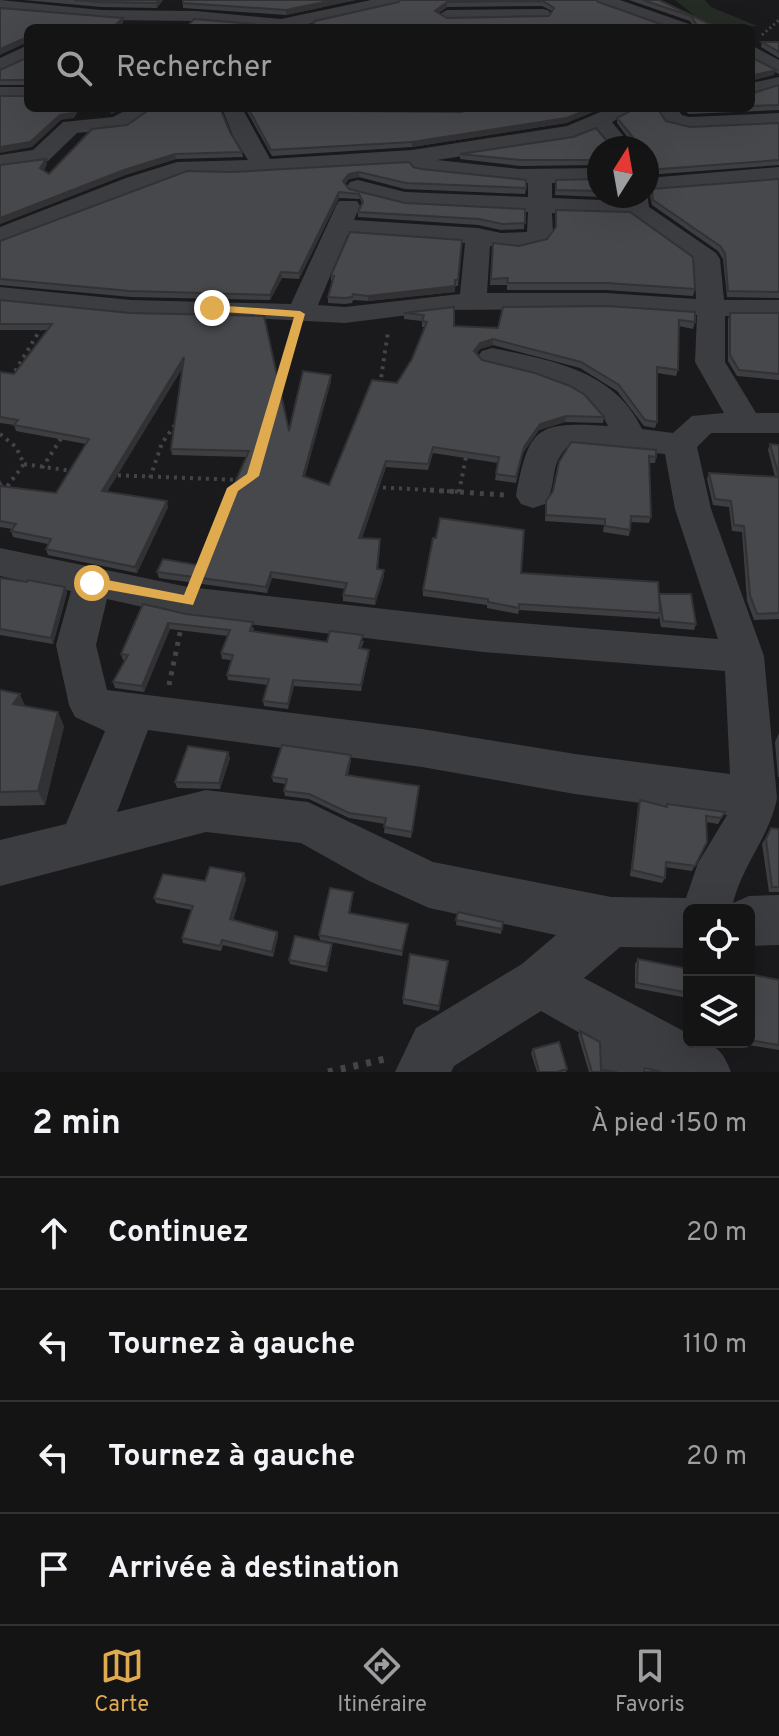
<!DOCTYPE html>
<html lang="fr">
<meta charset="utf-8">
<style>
:root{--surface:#141415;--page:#1d1d1e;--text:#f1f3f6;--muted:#9d9ea0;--line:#333334;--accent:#e0aa4f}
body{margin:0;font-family:Overpass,sans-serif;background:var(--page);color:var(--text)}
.controls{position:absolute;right:24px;bottom:24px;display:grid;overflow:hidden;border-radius:12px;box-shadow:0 8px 32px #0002}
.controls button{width:72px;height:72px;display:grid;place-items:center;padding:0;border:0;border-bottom:2px solid var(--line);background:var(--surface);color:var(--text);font:40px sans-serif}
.compass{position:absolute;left:587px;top:136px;width:72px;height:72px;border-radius:50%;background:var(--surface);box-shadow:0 8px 32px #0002;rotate:11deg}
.stop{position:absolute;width:24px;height:24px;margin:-18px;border:6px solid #e0aa4f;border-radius:50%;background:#fff}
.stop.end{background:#e0aa4f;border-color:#fff;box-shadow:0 2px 8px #0008}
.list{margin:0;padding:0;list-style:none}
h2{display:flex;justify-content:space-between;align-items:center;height:104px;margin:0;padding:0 32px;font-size:34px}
h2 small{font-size:26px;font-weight:400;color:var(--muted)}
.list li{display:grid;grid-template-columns:52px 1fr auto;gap:24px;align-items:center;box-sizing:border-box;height:112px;padding:0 32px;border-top:2px solid var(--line)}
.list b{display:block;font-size:30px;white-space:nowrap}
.list em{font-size:26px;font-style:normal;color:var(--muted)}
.icon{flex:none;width:44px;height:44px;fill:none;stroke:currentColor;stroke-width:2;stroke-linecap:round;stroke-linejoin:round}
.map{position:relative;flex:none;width:779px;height:1072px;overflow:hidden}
.search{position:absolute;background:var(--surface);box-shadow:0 8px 32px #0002;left:24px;right:24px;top:24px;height:88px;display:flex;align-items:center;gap:20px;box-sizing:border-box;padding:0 28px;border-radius:12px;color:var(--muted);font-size:30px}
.sheet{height:552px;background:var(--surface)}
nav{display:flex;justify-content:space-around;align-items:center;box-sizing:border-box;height:112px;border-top:2px solid var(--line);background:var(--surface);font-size:22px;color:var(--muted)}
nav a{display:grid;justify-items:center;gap:4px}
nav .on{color:var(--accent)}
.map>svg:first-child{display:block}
.green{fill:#252c25}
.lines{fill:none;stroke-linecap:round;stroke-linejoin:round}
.path-far3{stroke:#424448;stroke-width:3;stroke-dasharray:2 3;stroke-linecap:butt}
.path-far2{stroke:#424448;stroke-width:4;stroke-dasharray:3 5;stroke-linecap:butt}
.path-far1{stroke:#424448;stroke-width:5;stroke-dasharray:4 6;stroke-linecap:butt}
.path{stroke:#424448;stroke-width:7;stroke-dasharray:5 8;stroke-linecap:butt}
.minor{fill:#3c3d41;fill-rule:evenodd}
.wall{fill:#3d3e41;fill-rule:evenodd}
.shaded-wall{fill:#323235}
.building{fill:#47484c;stroke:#323235;stroke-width:2;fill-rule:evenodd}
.route{fill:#e0aa4f}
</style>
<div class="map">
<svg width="779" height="1072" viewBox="0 0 779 1072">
<rect width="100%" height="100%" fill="#1a1a1c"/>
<path class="green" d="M 675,0 L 705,0 L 711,7 L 757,26 L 710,28 Z"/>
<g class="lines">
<path class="path-far3" d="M 762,35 L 779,20"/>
<path class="path-far2" d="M 11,378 L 43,325
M 380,385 L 388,332
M 278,390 L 294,335
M 0,434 L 16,447 L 24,464 L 3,492
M 24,464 L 72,471
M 42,468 L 62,437
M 110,475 L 240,480
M 150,478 L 162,443 L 178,421
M 375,487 L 462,492
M 459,492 L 467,452"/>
<path class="path-far1" d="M 430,490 L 504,495
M 0,497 L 5,490
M 201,569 L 224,512
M 169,685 L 181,628"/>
<path class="path" d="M 328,1072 L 385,1059"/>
<path class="minor" d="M 0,0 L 101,10 L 196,11 L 281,19 L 371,0 L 401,0 L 398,4 L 290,28 L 196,21 L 101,20 L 0,10 Z
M 595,0 L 620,0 L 689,24 L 692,28 L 666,28 L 598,4 Z
M 542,9 L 548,10 L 551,14 L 548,18 L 447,20 L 438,15 L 447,10 Z
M 28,45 L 28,59 L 0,72 L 0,58 Z
M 751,45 L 779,60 L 779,74 L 751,59 Z
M 779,77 L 779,89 L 751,95 L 751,83 Z
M 0,87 L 28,87 L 28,99 L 0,99 Z
M 130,108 L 155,108 L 126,128 L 77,133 L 48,161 L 0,169 L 0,155 L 33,150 L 63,122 L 113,117 Z
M 222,108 L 242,108 L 270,159 L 412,150 L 567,126 L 610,108 L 638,108 L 612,122 L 633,148 L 610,148 L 596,130 L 572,139 L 437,160 L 520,169 L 599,168 L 599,182 L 552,183 L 552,198 L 625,201 L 626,196 L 647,196 L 647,178 L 779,167 L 779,181 L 647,192 L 649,207 L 716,253 L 720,259 L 724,300 L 779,300 L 779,316 L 725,316 L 725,362 L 756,413 L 779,413 L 779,433 L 711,433 L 697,447 L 711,509 L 764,656 L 777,798 C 770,836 742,865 733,903 L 749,896 L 779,895 L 779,945 L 749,946 L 749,910 L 689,910 L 689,948 L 620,947 L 584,978 L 689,1034 L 689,1042 C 715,1042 722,1049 731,1072 L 601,1072 L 601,1045 L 541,1011 L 454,1066 L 451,1072 L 395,1072 L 416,1028 L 522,964 L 556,935 L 429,908 L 367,880 L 301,843 L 206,832 L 0,886 L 0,840 L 66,824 L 105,731 L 75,717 L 69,705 L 56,645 L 71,591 L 0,576 L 0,548 L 188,587 L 483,620 L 718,639 L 675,509 L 665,454 L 569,445 C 547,467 559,481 545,504 L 533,508 L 521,504 L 516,496 C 529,425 538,422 608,426 C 589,381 524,374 482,363 L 477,357 L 482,351 L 492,348 C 549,360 615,370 642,429 L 673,433 L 692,416 L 724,413 L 695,362 L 697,315 L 606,309 L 448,310 L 345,323 L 212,316 L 131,316 L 0,303 L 0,287 L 131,300 L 291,304 L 336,206 L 339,201 L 357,201 L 360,206 L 354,220 L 478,228 L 501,233 L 527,232 L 528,212 L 405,206 L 350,192 L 346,187 L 350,182 L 358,180 L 405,192 L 528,197 L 528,183 L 422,172 L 414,170 L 411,164 L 232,175 L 187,174 L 0,244 L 0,227 L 126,178 L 177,162 L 248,160 L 233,136 ZM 552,213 L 630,216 L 694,262 L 696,299 L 606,293 L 487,293 L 490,246 L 519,250 L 545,243 L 553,232 ZM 348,234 L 465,243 L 460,294 L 345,307 L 318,305 ZM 107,599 L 188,617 L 483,652 L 725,671 L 730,774 L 575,754 L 422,729 L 107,690 L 96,645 ZM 148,730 L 422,767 L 575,794 L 727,815 L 698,863 L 686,898 L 611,897 L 433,862 L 308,802 L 206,790 L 117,812 Z
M 339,108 L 472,108 L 462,114 L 349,114 Z
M 655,108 L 676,108 L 682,115 L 689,117 L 779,113 L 779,125 L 689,129 L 667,125 Z"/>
</g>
<path class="wall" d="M 23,0 L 163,0 L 157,8 L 101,7 Z
M 356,0 L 286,15 L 183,8 L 183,3 Z
M 400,0 L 598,2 L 666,26 L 693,26 L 690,21 L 629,0 L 659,0 L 718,28 L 311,28 L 399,2 ZM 542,6 L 552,11 L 549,16 L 447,18 L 439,13 L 447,7 Z
M 762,42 L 779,42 L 779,58 L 761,47 Z
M 28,57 L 28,85 L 0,85 L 0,70 Z
M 779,85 L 779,110 L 689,114 L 681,108 L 751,108 L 751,91 L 753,93 Z
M 245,108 L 342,108 L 347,111 L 462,112 L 468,108 L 603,108 L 566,123 L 412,147 L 272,156 Z
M 617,118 L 666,121 L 690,127 L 779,123 L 779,165 L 647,175 L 599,148 L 599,165 L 520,166 L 460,159 L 460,154 L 611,146 L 634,146 L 617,123 Z
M 230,132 L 242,152 L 243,157 L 176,159 L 125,175 L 0,224 L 47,164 L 44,170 L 49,174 Z
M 413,167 L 526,188 L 525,194 L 405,189 L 359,177 L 349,179 L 345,184 L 349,189 L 405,203 L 525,209 L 524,229 L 501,230 L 478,225 L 358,217 L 358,212 L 362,204 L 360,199 L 339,198 L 299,279 L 282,278 L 270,300 L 131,297 L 0,285 L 0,241 L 232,172 Z
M 599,179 L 599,196 L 624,196 L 623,198 L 555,195 L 556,180 Z
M 779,179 L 779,298 L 727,297 L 723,259 L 718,251 L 652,205 L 650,195 L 652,189 Z
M 556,210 L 695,289 L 693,296 L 606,290 L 507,290 L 507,285 L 490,285 L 493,243 L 519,246 L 547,239 L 555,228 Z
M 462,240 L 458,286 L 455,286 L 455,292 L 368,301 L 353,300 L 352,303 L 345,304 L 328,303 L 328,297 L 333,281 L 331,281 L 331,275 Z
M 0,300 L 130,313 L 289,431 L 331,381 L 305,476 L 329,485 L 412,359 L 425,327 L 422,327 L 422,321 L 404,319 L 404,313 L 454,307 L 454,326 L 498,328 L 607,306 L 695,322 L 693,329 L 679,326 L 678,370 L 676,376 L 657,373 L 657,422 L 655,428 L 644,426 L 617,391 L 580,368 L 493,345 L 480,349 L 477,353 L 482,360 L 604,417 L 603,423 L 565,422 L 539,430 L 523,453 L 516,483 L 495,480 L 498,463 L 433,453 L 428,470 L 386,467 L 362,538 L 380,546 L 378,569 L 384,570 L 384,576 L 375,605 L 343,601 L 343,595 L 345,589 L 272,578 L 267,593 L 159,578 L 157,572 L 203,566 L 222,521 L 221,514 L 246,457 L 172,455 L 171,449 L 183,367 L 107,492 L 168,507 L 137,573 L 48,555 L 46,549 L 48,544 L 13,537 L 11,531 L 12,529 L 0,527 L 0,480 L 4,487 L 56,493 L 86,444 L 16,431 L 14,425 L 0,423 L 0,372 L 14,374 L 47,330 L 0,330 Z
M 730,313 L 779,313 L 779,380 L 737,376 L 728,361 L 728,319 Z
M 571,442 L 656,457 L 655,463 L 649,463 L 651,517 L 649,523 L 631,522 L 629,536 L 603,532 L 604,525 L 545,521 L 546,501 L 553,491 Z
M 770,444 L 779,445 L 779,619 L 754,620 L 747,601 L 742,532 L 732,531 L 729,507 L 713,505 L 707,479 L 709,473 L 775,477 L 768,450 Z
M 521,573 L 659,594 L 696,624 L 694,630 L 661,627 L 659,616 L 658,619 L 519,610 L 518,614 L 487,608 L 487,605 L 423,596 L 423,590 Z
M 0,578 L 65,587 L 67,593 L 53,644 L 0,635 Z
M 143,604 L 254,628 L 253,631 L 327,642 L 364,641 L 361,648 L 369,655 L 361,691 L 294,686 L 288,709 L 264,706 L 263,701 L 267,685 L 228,680 L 227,675 L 231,660 L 222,659 L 221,653 L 228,636 L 170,629 L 144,692 L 115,688 L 113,682 L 125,660 L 123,660 L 121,654 Z
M 0,690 L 26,707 L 64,726 L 45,805 L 0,806 Z
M 779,733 L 779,777 L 778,777 L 775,742 Z
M 351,755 L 351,760 L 348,775 L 419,786 L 411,838 L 384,833 L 385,824 L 349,818 L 309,799 L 285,796 L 284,791 L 286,784 L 273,782 L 272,777 Z
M 230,758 L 220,789 L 177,788 L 175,782 Z
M 640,800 L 666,807 L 667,804 L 725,812 L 718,824 L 706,822 L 707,842 L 692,871 L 665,867 L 665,878 L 662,883 L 630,876 L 638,806 Z
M 771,828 L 779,829 L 779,892 L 769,892 L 762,844 Z
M 246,879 L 233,920 L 277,932 L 278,936 L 273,957 L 223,945 L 221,951 L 183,943 L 182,938 L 192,910 L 156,903 L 154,898 L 205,881 Z
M 353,897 L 350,913 L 408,924 L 402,956 L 320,940 L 319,935 Z
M 458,912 L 503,922 L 501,934 L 456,925 Z
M 332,948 L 327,972 L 290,964 L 289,960 Z
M 638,959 L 689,969 L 689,1003 L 688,1003 L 688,998 L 635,988 L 635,964 Z
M 448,961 L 439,1011 L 403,1004 L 403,999 Z
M 749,974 L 779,980 L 779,1050 L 729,1042 L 749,1042 Z
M 580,1031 L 601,1070 L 617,1072 L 589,1072 L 578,1035 Z
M 533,1049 L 567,1069 L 566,1072 L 537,1072 L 531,1053 Z"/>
<path class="shaded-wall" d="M 159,0 L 163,0 L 157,8 L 156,3 Z
M 334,0 L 356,0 L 286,15 L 286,10 Z
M 447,2 L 447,7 L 435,16 L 435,11 Z
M 123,18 L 123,23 L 118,28 L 112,28 Z
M 27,37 L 28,42 L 0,55 L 0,49 Z
M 776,70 L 774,75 L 751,81 L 751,76 Z
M 75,108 L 80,108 L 74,118 L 61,120 L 32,147 L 0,153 L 0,147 L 60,115 Z
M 112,108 L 124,108 L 111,114 L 110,109 Z
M 591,108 L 603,108 L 566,123 L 412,147 L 412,142 Z
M 175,154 L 176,159 L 125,175 L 0,224 L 0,218 L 124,170 Z
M 46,159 L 47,164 L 42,173 L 40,168 Z
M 359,172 L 359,177 L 349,179 L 343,187 L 343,181 L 349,174 Z
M 339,192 L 339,198 L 299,279 L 299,273 Z
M 281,272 L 282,278 L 270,300 L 270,295 Z
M 455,286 L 455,292 L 368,301 L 368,296 Z
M 493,339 L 493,345 L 480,349 L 474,357 L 474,351 L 480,343 Z
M 184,357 L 185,363 L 104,497 L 102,491 Z
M 331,375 L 331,381 L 303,482 L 303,476 Z
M 566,416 L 565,422 L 539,430 L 523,453 L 516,483 L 524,447 L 540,424 Z
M 386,461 L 386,467 L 360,544 L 359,538 Z
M 167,501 L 168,507 L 137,573 L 135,567 Z
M 384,570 L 384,576 L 375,605 L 375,599 Z
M 271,572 L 272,578 L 267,593 L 266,587 Z
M 65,587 L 67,593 L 53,644 L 51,638 Z
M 168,623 L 170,629 L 144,692 L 142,686 Z
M 369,650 L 369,655 L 361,691 L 361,685 Z
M 293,680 L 294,686 L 288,709 L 288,704 Z
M 20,694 L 26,708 L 13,704 Z
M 58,712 L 64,726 L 45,805 L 38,791 Z
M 228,752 L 230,758 L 220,789 L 219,783 Z
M 244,873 L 246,879 L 232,924 L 230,919 Z
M 277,932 L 278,936 L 273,957 L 272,952 Z
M 332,944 L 332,948 L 327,972 L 326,967 Z"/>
<path class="building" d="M 74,0 L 159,0 L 156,3 L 100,2 Z
M 183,0 L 334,0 L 286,10 L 183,3 Z
M 400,0 L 596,0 L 598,2 L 666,26 L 693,26 L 696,24 L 691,16 L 643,0 L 659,0 L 718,28 L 311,28 L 315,21 L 399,2 ZM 543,1 L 554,8 L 549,16 L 447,18 L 435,11 L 447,2 Z
M 0,8 L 123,18 L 112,28 L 28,28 L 28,57 L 27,37 L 0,49 Z
M 194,19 L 253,24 L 249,28 L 186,28 Z
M 762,42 L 779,42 L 779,52 Z
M 28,57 L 28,80 L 0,80 L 0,70 Z
M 751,57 L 776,70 L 751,76 Z
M 779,85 L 779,105 L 751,106 L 751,91 L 753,93 Z
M 0,96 L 28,96 L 28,108 L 75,108 L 73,113 L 60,115 L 30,142 L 0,147 Z
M 152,108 L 220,108 L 230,132 L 242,152 L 175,154 L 124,170 L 0,218 L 0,165 L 46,159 L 40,168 L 49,174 L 92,129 L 127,125 Z
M 248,108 L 342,108 L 347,111 L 462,112 L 468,108 L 591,108 L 567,118 L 412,142 L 271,150 Z
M 636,108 L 657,108 L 666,121 L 690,127 L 779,123 L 779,160 L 648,170 L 647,175 L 647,148 L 599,148 L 599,160 L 521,160 L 460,154 L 573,137 L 596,128 L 611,146 L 634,146 L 636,141 L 617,118 Z
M 409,162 L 413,167 L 421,169 L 526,180 L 526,188 L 406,183 L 359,172 L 349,174 L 343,181 L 349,189 L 405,203 L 525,209 L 525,223 L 502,224 L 479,219 L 358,212 L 363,202 L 359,194 L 339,192 L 299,273 L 281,272 L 270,295 L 130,291 L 0,279 L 0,241 L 187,171 L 232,172 Z
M 599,179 L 599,191 L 556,190 L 556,180 Z
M 779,179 L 779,292 L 728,291 L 725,253 L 720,246 L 653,200 L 652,189 Z
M 556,210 L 630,212 L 693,257 L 695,289 L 607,283 L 507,283 L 508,278 L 491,279 L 493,243 L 519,246 L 547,239 L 556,227 Z
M 350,232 L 462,240 L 458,280 L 455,280 L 455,286 L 368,296 L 353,294 L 352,297 L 345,298 L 328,297 L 334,276 L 331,275 Z
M 0,300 L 130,313 L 264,316 L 289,431 L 303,371 L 331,375 L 303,476 L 329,485 L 372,380 L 397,383 L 412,359 L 427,322 L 422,321 L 424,315 L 404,313 L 454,307 L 454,326 L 498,328 L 503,307 L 607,306 L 695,312 L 695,322 L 679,320 L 678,370 L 657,367 L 657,422 L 645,420 L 619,385 L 581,362 L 493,339 L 480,343 L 474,351 L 482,360 L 535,373 L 570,386 L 585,395 L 604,417 L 566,416 L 540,424 L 524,447 L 516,477 L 496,474 L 499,457 L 433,447 L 428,464 L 386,461 L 359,538 L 380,539 L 377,569 L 384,570 L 375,599 L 343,595 L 347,583 L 271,572 L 266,587 L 157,572 L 163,559 L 203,566 L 225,515 L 221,514 L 249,451 L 171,449 L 184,357 L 102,491 L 167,501 L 135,567 L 46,549 L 51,539 L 11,531 L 16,524 L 0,521 L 0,486 L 56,493 L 89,439 L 14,425 L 18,420 L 0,417 L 0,372 L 14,374 L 52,324 L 0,324 Z
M 730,313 L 779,313 L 779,374 L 739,370 L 730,355 Z
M 571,442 L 656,450 L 656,457 L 649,456 L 651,517 L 631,516 L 630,530 L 605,526 L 605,519 L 546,515 L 546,501 L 553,491 L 559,462 Z
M 770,444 L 779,445 L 779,476 Z
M 709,473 L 779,477 L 779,613 L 757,614 L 750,595 L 744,526 L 734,525 L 731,501 L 715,499 Z
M 440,518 L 524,530 L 521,573 L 658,582 L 660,613 L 519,604 L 519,608 L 488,602 L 488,599 L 423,590 L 433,538 L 436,538 Z
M 0,578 L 27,582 L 28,580 L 65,587 L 51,638 L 0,629 Z
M 659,594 L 691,594 L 696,624 L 663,621 Z
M 143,604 L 186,614 L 253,622 L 250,631 L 327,642 L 330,631 L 363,635 L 359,648 L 369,650 L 361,685 L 293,680 L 288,704 L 263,701 L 269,679 L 227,675 L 233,655 L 221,653 L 230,630 L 168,623 L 142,686 L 113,682 L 128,655 L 121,654 Z
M 0,690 L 20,694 L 13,704 L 58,712 L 38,791 L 0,792 Z
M 282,745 L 351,755 L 346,775 L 419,786 L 412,832 L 384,827 L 386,818 L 349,813 L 309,794 L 284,791 L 287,779 L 272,777 Z
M 188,746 L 228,752 L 219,783 L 175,782 Z
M 640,800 L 667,807 L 667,804 L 725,812 L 721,818 L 706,816 L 707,842 L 695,866 L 666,862 L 665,878 L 632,870 Z
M 771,828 L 779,829 L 779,887 L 772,887 L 766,839 Z
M 210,867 L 244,873 L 230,919 L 277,932 L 272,952 L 222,940 L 220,946 L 182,938 L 193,906 L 154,898 L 163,874 L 205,881 Z
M 330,888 L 353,892 L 349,913 L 408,924 L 402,951 L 319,935 Z
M 458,912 L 503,922 L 502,929 L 456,920 Z
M 295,936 L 332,944 L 326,967 L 289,960 Z
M 410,954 L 448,961 L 439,1006 L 403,999 Z
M 638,959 L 689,969 L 689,993 L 637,983 Z
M 749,974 L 779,980 L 779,1045 L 749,1040 Z
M 580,1031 L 600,1042 L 601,1070 L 617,1072 L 592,1072 Z
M 559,1042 L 567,1069 L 557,1072 L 539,1072 L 533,1049 Z
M 645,1068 L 661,1072 L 644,1072 Z"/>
<path class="route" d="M 212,305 L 300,311 L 305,314 L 259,476 L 238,491 L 193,605 L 87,586 L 87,579 L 92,577 L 184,595 L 227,488 L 247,474 L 294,317 L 208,311 L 207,308 Z"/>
</svg>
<div class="controls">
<button><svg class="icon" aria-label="locate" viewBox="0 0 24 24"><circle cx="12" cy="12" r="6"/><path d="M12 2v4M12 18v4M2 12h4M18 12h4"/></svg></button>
<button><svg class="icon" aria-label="layers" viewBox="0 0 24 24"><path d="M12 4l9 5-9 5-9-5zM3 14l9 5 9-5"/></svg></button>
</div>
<svg class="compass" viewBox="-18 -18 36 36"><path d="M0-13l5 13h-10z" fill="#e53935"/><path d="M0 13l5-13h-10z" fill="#9d9ea0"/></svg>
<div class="stop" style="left:92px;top:583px"></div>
<div class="stop end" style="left:212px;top:308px"></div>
<div class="search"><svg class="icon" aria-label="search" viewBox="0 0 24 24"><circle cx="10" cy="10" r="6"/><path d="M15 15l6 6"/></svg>Rechercher</div>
</div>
<section class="sheet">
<h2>2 min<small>À pied · 150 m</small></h2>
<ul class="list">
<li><svg class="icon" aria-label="ahead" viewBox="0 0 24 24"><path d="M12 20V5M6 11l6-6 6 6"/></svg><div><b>Continuez</b></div><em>20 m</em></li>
<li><svg class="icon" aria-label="left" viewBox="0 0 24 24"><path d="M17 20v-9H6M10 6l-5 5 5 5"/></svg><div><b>Tournez à gauche</b></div><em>110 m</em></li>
<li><svg class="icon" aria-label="left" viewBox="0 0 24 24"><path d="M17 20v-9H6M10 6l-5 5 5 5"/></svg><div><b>Tournez à gauche</b></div><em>20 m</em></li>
<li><svg class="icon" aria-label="arrive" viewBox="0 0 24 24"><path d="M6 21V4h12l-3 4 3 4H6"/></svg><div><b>Arrivée à destination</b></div></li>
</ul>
</section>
<nav>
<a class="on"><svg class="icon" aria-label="map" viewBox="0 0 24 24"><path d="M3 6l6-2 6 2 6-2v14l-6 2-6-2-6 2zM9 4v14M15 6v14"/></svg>Carte</a>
<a><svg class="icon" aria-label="directions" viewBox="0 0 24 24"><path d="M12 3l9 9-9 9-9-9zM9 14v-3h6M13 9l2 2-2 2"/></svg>Itinéraire</a>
<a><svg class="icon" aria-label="saved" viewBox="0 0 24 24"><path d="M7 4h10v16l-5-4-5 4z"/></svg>Favoris</a>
</nav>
